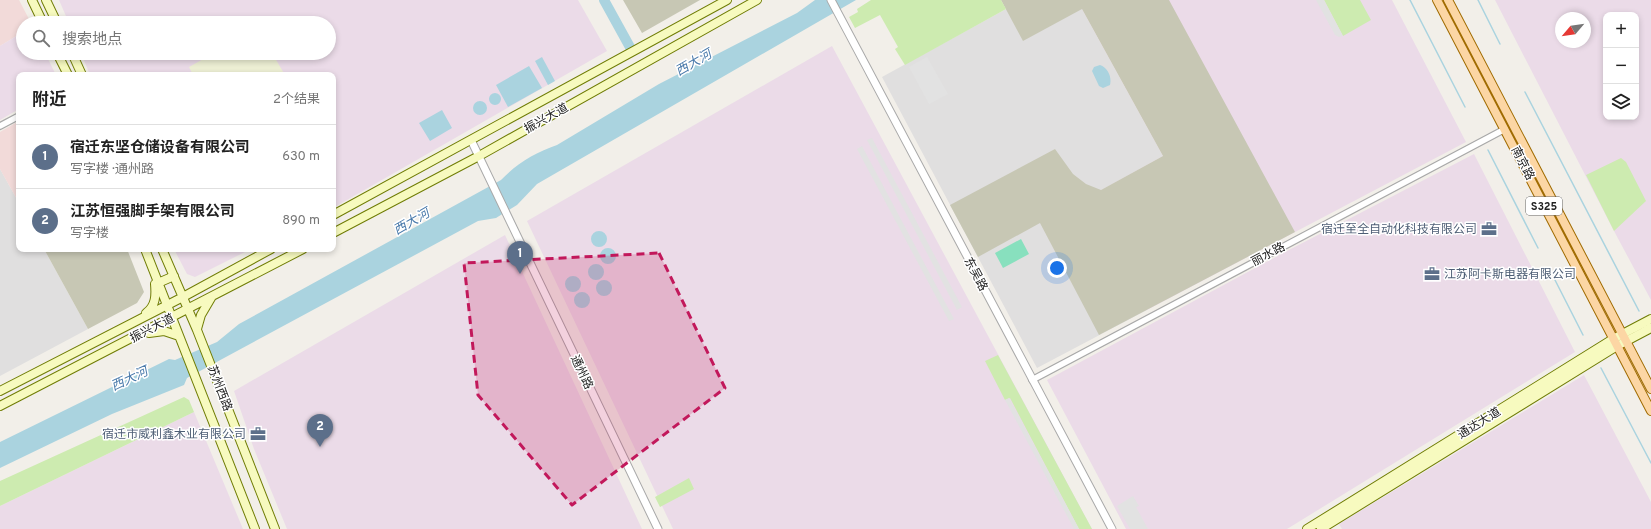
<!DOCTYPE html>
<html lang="zh">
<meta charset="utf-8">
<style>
:root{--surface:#fff;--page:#f6f6f6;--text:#222;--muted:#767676;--line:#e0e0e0;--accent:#0f766e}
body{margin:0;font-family:Overpass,"Noto Sans SC",sans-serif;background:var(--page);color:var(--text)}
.controls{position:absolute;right:12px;top:12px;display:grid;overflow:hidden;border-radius:8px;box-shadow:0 2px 6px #0003}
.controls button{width:36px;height:36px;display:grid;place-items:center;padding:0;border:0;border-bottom:1px solid var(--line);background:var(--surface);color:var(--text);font:20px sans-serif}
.compass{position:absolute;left:1555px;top:12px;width:36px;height:36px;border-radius:50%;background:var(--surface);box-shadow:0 2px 6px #0003;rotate:241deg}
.you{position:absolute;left:1057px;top:268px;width:14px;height:14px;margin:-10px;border:3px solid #fff;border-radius:50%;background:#1a73e8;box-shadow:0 0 0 6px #1a73e833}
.badge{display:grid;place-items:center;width:26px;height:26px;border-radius:50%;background:var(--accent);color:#fff;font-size:13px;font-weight:700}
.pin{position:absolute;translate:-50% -33px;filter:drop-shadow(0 1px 2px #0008)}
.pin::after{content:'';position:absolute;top:21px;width:14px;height:12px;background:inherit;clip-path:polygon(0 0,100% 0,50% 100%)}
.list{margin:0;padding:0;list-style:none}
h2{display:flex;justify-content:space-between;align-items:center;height:52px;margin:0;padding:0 16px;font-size:17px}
h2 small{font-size:13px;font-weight:400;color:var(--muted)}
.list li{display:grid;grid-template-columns:26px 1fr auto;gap:12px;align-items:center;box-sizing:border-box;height:64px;padding:0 16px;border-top:1px solid var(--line)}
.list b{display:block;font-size:15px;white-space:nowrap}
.list p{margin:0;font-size:13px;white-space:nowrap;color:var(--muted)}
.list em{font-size:13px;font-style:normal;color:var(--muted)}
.icon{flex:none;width:22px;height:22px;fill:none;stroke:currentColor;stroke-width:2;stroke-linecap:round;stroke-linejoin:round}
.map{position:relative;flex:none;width:1651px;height:529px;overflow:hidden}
.search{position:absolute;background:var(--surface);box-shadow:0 2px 6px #0003;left:16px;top:16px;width:320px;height:44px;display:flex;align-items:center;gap:10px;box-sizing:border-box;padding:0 14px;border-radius:22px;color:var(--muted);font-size:15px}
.panel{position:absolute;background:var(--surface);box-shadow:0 2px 6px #0003;left:16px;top:72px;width:320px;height:180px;border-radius:8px}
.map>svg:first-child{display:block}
.residential{fill:#e0dfdf}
.commercial{fill:#f2dad9}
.industrial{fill:#ebdbe8;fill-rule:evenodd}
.construction{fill:#c7c7b4}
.farmland{fill:#eef0d5}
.grass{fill:#cdebb0}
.pitch{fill:#88e0be}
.parking{fill:#e2e2e2}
.water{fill:#aad3df}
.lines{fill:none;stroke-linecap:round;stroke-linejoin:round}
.stream{stroke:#aad3df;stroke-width:1.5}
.river{stroke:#aad3df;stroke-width:10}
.minor-casing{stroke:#a9a9a9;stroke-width:8}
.tertiary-casing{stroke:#a9a9a9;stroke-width:9}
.secondary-casing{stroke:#707d05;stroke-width:10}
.primary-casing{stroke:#a06b00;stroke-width:10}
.minor{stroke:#fff;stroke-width:5.5}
.tertiary{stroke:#fff;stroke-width:7}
.secondary{stroke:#f7fabf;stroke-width:8}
.primary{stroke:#fcd6a4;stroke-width:8}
.marked{fill:#c2185b;fill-opacity:0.2;stroke:#c2185b;stroke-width:3;stroke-dasharray:8 5;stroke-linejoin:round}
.labels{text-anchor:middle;stroke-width:3;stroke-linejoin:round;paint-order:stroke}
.shield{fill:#fff;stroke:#646464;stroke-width:1}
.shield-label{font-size:11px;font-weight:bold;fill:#222}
.street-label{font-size:12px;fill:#222;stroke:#fff}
.service-label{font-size:12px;fill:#4e5e75;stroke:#fff;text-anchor:end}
.water-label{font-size:13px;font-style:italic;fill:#4a7aab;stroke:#fff}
</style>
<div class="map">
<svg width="1651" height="529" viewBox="0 0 1651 529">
<rect width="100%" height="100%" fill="#f2efe9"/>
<path class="residential" d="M 1001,0 L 1077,0 L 1163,156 L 1087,198 L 1147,310 L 1037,368 L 882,77 L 1006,9 Z
M 0,169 L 19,203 L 19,249 L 44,249 L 88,329 L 0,376 Z"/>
<path class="commercial" d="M 0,0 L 19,0 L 31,23 L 23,23 L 23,32 L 0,46 Z
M 19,121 L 19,203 L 0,169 L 0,132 Z"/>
<path class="industrial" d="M 59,0 L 578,0 L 607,51 L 333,208 L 333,75 L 90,75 L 81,53 L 329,53 L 329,23 L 69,23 Z
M 1077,0 L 1392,0 L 1466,142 L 1147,310 L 1087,198 L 1163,156 Z
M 1495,0 L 1651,0 L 1651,300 L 1614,231 ZM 1606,15 L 1636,15 L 1636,117 L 1606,117 ZM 1561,18 L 1585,18 L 1585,42 L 1561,42 Z
M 23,32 L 23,53 L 45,53 L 56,75 L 19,75 L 19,109 L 0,120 L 0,46 Z
M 832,46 L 1092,529 L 673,529 L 527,221 Z
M 1474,154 L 1575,352 L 1287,529 L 1126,529 L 1047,380 L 1287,251 Z
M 505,235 L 642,529 L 287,529 L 254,449 L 234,391 Z
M 174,249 L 251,249 L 195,277 L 187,274 Z
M 1584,375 L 1651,502 L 1651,529 L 1342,529 L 1339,524 Z
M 194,412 L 243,529 L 0,529 L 0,506 Z"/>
<path class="construction" d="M 623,0 L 700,0 L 642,33 Z
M 1001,0 L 1169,0 L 1295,232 L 1099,335 L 1040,223 L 978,257 L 950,205 L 1055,149 L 1073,174 L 1086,184 L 1101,190 L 1163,156 L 1082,9 L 1023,41 Z
M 44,249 L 127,249 L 144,292 L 137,303 L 88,329 Z"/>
<path class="farmland" d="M 214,53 L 272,53 L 285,75 L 193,75 L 189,67 Z"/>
<path class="grass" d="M 871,0 L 1001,0 L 1006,9 L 905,65 L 895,49 L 898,47 L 880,15 L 855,28 L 849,17 L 858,12 L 857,9 Z
M 1324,0 L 1360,0 L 1371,20 L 1343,36 Z
M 1621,158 L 1626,162 L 1646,201 L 1614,231 L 1586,175 Z
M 998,355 L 1092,529 L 1079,529 L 1010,398 L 1005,400 L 985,361 Z
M 184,397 L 189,400 L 194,412 L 0,506 L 0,481 Z
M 689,478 L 694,489 L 660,507 L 655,497 Z"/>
<path class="pitch" d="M 1021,239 L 1029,254 L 1003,268 L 995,253 Z"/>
<path class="parking" d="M 1316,0 L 1324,0 L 1343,36 L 1339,37 L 1335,35 Z
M 927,57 L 948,94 L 929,104 L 909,67 Z
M 872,138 L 962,307 L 957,310 L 867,140 Z
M 862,146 L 954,319 L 949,321 L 857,149 Z
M 1009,398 L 1079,529 L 1074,529 L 1005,400 Z
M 1133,496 L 1139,506 L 1136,507 L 1148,529 L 1130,529 L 1117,506 Z"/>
<path class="water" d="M 815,0 L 856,0 L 537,184 L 517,205 L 496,218 L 478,221 L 187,378 L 184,385 L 112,414 L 0,468 L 0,442 L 169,359 L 175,360 L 217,342 L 239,324 L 501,180 C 516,164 536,152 557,145 L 659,84 L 797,13 Z
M 542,57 L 555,81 L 548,85 L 535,61 Z
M 1100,65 C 1108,68 1112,77 1110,85 L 1103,88 L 1099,86 L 1092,71 L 1094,67 Z
M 529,66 L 542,88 L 508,107 L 496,85 Z
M489 99a6 6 0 1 1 12 0a6 6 0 1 1-12 0Z
M473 108a7 7 0 1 1 14 0a7 7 0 1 1-14 0Z
M 442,110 L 452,128 L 430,141 L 419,123 Z
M591 239a8 8 0 1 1 16 0a8 8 0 1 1-16 0Z
M600 256a8 8 0 1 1 16 0a8 8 0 1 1-16 0Z
M588 272a8 8 0 1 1 16 0a8 8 0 1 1-16 0Z
M565 284a8 8 0 1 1 16 0a8 8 0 1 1-16 0Z
M596 288a8 8 0 1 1 16 0a8 8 0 1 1-16 0Z
M574 300a8 8 0 1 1 16 0a8 8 0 1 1-16 0Z"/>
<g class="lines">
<path class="stream" d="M 1410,0 L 1465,107
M 1478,0 L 1500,44
M 1525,92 L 1639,311
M 1488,150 L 1538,248
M 1555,280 L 1583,335
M 1601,368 L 1651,463"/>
<path class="river" d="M 604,0 L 631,49"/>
<defs>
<path id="minor" d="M 0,126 L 19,116
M 1032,380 L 1505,129"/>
<path id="tertiary" d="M 831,0 L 1112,529
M 471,140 L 658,529"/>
<path id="secondary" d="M 32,0 L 43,23
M 46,0 L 57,23
M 57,53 L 68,75
M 72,53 L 82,75
M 333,215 L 727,0
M 333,233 L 479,156 L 757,0
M 145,249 L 255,529
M 162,249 L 197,330 L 275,529
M 158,283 L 174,276
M 146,313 C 156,306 156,295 155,284
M 197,329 L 201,315 L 211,298
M 149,333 L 164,331 L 179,336
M 0,391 L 183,297 L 271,249
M 0,406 L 303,249
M 1307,529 L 1613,339 L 1651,319
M 1321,529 L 1617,346 L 1651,328"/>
<path id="primary" d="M 1437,0 L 1651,411
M 1448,0 L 1651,389"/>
</defs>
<use href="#minor" class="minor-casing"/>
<use href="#tertiary" class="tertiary-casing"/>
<use href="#secondary" class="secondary-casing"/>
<use href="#primary" class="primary-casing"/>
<use href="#minor" class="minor"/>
<use href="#tertiary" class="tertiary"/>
<use href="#secondary" class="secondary"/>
<use href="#primary" class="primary"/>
</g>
<path class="marked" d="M 659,253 L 725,388 L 572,505 L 478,395 L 464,263 Z"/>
<defs>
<symbol id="office-bare" viewBox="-9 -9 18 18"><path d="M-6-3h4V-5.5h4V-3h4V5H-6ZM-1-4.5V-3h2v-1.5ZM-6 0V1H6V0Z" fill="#5c6f8a" stroke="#fff" stroke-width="2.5" paint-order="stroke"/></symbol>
</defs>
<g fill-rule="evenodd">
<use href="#office-bare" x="1478" y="218" width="22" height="22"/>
<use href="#office-bare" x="1421" y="263" width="22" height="22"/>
<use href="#office-bare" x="247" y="423" width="22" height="22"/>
</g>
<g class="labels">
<rect class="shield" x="1526" y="197" width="36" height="18" rx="3"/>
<g class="shield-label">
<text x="1544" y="210">S325</text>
</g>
<g class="street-label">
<text transform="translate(546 118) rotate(-29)" y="4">振兴大道</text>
<text transform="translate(1523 163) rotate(63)" y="4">南京路</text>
<text transform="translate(1268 254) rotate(-28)" y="4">丽水路</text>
<text transform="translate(976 274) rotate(62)" y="4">东吴路</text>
<text transform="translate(152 328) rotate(-27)" y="4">振兴大道</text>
<text transform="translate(582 372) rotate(65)" y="4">通州路</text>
<text transform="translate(220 388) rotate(69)" y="4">苏州西路</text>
<text transform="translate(1479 423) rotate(-32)" y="4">通达大道</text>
</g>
<g class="service-label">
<text x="1477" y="233">宿迁至全自动化科技有限公司</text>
<text x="1444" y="278" text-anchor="start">江苏阿卡斯电器有限公司</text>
<text x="246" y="438">宿迁市威利鑫木业有限公司</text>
</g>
<g class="water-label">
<text transform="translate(693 62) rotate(-30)" y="5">西大河</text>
<text transform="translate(411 221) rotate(-30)" y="5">西大河</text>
<text transform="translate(129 378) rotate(-25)" y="5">西大河</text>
</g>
</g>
</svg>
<div class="controls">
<button>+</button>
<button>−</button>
<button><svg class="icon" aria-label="layers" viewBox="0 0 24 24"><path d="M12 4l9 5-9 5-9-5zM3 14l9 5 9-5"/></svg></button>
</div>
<svg class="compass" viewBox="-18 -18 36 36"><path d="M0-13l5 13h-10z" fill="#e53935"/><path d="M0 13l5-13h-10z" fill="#767676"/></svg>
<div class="you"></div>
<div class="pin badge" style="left:520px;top:274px;background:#5c6f8a">1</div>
<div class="pin badge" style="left:320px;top:447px;background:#5c6f8a">2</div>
<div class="search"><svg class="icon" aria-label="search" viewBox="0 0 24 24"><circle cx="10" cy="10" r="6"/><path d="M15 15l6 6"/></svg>搜索地点</div>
<section class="panel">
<h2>附近<small>2个结果</small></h2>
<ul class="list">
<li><span class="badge" style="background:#5c6f8a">1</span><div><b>宿迁东坚仓储设备有限公司</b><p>写字楼 · 通州路</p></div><em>630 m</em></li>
<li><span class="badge" style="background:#5c6f8a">2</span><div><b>江苏恒强脚手架有限公司</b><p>写字楼</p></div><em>890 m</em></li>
</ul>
</section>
</div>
